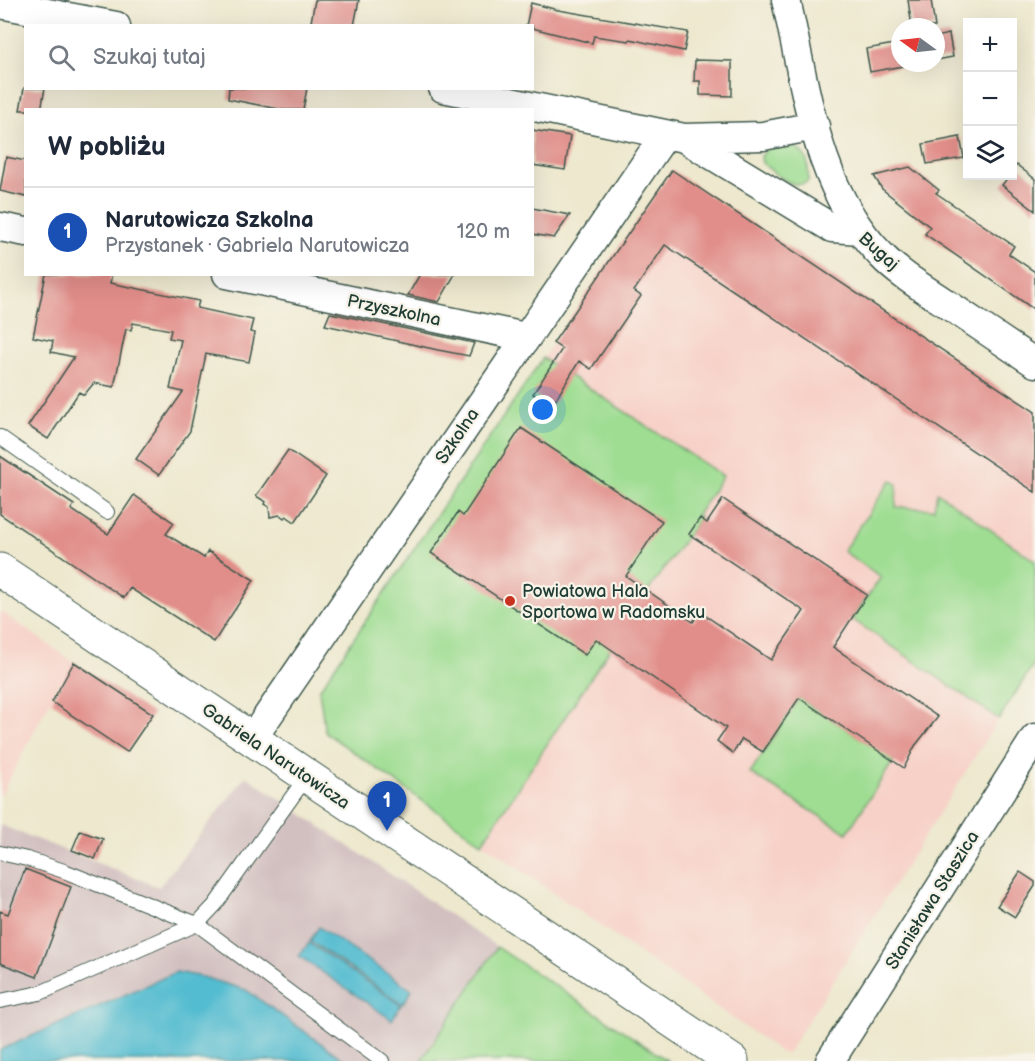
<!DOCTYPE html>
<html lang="pl">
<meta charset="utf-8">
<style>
:root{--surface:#fff;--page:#f2f2f3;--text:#1f2937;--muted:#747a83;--line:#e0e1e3;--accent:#0b8043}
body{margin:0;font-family:"Balsamiq Sans",sans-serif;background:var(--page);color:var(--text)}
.controls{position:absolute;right:18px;top:18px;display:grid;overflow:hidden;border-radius:0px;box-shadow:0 6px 24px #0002}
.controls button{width:54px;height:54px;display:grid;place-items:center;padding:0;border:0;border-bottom:2px solid var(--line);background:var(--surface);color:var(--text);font:30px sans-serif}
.compass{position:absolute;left:891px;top:18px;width:54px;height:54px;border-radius:50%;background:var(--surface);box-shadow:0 6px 24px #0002;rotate:285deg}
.you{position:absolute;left:543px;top:410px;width:21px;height:21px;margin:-15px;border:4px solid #fff;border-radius:50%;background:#1a73e8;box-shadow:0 0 0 9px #1a73e833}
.badge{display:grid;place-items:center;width:39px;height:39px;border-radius:50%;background:var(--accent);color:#fff;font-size:20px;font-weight:700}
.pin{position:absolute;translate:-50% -50px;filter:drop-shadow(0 2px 3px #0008)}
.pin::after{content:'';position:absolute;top:32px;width:21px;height:18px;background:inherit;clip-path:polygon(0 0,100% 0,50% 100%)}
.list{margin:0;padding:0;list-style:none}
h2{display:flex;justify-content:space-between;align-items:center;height:78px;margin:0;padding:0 24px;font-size:26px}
h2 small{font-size:20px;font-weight:400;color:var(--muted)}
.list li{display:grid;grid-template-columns:39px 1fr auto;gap:18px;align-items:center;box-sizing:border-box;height:90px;padding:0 24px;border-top:2px solid var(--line)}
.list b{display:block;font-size:22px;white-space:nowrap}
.list p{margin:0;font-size:20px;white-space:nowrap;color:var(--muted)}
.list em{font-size:20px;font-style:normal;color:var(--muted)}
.icon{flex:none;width:33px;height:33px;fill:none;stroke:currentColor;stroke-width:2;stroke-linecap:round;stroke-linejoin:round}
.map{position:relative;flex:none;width:1035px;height:1061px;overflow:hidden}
.search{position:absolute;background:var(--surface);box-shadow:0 6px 24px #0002;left:24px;top:24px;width:510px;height:66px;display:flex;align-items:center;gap:15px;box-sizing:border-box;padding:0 21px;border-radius:0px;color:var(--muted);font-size:22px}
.panel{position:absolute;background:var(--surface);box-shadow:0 6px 24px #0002;left:24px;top:108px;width:510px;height:168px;border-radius:0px}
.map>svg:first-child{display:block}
.built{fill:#f7d1c8}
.industrial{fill:#d2bfc0}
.green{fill:#9edd92;stroke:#5e8d63;stroke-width:1.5}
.water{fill:#53bcd0;stroke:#397c82;stroke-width:1.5}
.building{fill:#e18d89}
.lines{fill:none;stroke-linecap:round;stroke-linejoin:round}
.service-casing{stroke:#3e574b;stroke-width:16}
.minor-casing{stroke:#3e574b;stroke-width:31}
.primary-casing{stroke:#3e574b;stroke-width:35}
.service{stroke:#fff;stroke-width:14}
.minor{stroke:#fff;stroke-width:28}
.primary{stroke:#fff;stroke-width:33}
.poi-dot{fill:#c8321e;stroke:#f7f3e8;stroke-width:2}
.labels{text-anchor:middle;stroke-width:4.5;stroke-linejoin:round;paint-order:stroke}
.street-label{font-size:18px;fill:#1f3d34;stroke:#f7f3e8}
.poi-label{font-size:18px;fill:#1f3d34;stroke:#f7f3e8;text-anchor:start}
</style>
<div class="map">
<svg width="1035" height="1061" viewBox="0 0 1035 1061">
<rect width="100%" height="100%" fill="#f7f3e8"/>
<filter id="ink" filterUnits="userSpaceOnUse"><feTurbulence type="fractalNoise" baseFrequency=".0167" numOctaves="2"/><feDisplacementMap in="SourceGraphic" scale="12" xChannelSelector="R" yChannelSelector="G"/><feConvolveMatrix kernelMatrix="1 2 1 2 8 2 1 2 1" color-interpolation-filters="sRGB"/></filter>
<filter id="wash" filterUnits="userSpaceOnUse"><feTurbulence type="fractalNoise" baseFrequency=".008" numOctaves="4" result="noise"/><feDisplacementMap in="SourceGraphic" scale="24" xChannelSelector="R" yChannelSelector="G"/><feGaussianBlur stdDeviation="1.35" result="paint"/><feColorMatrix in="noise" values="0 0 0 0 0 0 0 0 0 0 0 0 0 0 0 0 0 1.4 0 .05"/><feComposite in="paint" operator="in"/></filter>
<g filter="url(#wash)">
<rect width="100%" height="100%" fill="#ede8ce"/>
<path class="built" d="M 672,170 L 1035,412 L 1035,662 L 787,1054 L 782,1053 L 482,843 L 648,591 L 700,518 L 697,515 L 722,476 L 543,358 Z
M 0,611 L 75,663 L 52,702 L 50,701 L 0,797 Z"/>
<path class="industrial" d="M 246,776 L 497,947 L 421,1061 L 346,1061 L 246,990 L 203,977 L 149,983 L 0,1050 L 0,825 L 159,887 Z"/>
<path class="green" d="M 794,147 C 809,154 809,166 808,181 C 794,193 774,172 762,163 L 761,156 L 768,148 Z
M 543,358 L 723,476 L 697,515 L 700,518 L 648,591 L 482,843 L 325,732 L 319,690 Z
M 891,480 L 897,484 L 896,507 L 934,509 L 937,492 L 1035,561 L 1035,662 L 999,719 L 852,619 L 881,577 L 843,551 Z
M 799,698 L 894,760 L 847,833 L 750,773 Z
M 497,947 L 668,1061 L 421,1061 Z"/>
<path class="water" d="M 319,927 L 412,990 L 403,1004 L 310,941 Z
M 309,943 L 401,1005 L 392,1020 L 299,956 Z
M 176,972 L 203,977 L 246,990 L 346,1061 L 0,1061 L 0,1050 Z"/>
<g id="blocks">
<path class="building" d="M 315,0 L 359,0 L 354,26 L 332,26 L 311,22 Z
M 908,0 L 931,0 L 935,27 L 912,27 Z
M 531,3 L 558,10 L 688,32 L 684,51 L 630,39 L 629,41 L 594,36 L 592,43 L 532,28 L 532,26 L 526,26 Z
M 936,34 L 936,37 L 949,34 L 953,57 L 936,60 Z
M 900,43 L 900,63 L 920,63 L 870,72 L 866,49 Z
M 695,60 L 732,61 L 732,96 L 700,95 L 700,81 L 694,81 Z
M 24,88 L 45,88 L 41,110 L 20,110 Z
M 229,88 L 307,88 L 303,110 L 284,110 L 228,99 Z
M 532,130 L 570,136 L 565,170 L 532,165 Z
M 960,137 L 964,158 L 927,164 L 923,144 Z
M 6,157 L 26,161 L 26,197 L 0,191 Z
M 1017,165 L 1035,179 L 1035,211 L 1002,185 L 1009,176 L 1012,176 L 1012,170 Z
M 910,167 L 939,190 L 936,193 L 1014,246 L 1009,254 L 1035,272 L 1035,310 L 925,234 L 930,227 L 882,189 L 874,176 Z
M 672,170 L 1035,412 L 1035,492 L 665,245 L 634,291 L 641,296 L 591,369 L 579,361 L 552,406 L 533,394 L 562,349 L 553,343 Z
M 532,208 L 570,215 L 554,238 L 532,234 Z
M 46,274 L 112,274 L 110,283 L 199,301 L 197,308 L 253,320 L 250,332 L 255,333 L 249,362 L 206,354 L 190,431 L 159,475 L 136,459 L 183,392 L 170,389 L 181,340 L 169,338 L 171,330 L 133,323 L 131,330 L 126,329 L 114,387 L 94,383 L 84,395 L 79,392 L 48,439 L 28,426 L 74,357 L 51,352 L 53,341 L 33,337 Z
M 420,274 L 455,274 L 439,302 L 408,295 Z
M 330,313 L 474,343 L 469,356 L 438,350 L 325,325 Z
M 521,428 L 662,521 L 626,576 L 693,622 L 700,612 L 771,660 L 804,611 L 689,534 L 700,518 L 707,523 L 723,499 L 867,595 L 833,647 L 938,717 L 915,746 L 904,768 L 799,698 L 763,752 L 742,739 L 733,753 L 717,741 L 726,728 L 596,639 L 585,655 L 431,553 L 458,512 L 463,516 Z
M 288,450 L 326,476 L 295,522 L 286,516 L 284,518 L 280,515 L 270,517 L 269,507 L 264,504 L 266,502 L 256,496 Z
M 0,456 L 74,505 L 71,509 L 108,534 L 134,495 L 174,523 L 166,534 L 204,558 L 208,551 L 254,580 L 214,642 L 130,588 L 124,598 L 0,514 Z
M 74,662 L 153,714 L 127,752 L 52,702 Z
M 80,831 L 103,839 L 95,859 L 72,850 Z
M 25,869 L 71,887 L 37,977 L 0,963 L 0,911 L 8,914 Z
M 1020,872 L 1035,882 L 1035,886 L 1015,917 L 997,906 Z"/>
</g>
</g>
<g filter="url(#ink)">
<use href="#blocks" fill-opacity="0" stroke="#3e574b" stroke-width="1.5"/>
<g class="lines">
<defs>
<path id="service" d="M 0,437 L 107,512
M 0,853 L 27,859 L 64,871 L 197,924 L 382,1061
M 0,1001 L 40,993 L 197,924 L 215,905 L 307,776"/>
<path id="minor" d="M 786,0 C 806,87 816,190 882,256 C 899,274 923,288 944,302 C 974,322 1005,343 1035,363
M 0,4 L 116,26
M 443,88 L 684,138 L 763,136 L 815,126
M 684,138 L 832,228 L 860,230
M 0,227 L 26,232
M 227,274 L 525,337
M 252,739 L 665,135
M 830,1061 L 1035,738"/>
<path id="primary" d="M 0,570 L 732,1061"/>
</defs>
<use href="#service" class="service-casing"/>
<use href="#minor" class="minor-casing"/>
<use href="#primary" class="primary-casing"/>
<use href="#service" class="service"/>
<use href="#minor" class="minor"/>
<use href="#primary" class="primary"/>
</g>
</g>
<circle class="poi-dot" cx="510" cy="601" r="6"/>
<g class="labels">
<g class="street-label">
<text transform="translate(879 251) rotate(42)" y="6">Bugaj</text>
<text transform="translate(394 310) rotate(12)" y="6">Przyszkolna</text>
<text transform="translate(457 436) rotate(-56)" y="6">Szkolna</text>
<text transform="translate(276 756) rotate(34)" y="6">Gabriela Narutowicza</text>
<text transform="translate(932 900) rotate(-58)" y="6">Stanisława Staszica</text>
</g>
<g class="poi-label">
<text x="522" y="597">Powiatowa Hala<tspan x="522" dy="21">Sportowa w Radomsku</tspan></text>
</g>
</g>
</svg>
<div class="controls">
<button>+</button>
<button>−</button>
<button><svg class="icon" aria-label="layers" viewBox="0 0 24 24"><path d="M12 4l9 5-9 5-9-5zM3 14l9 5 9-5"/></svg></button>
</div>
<svg class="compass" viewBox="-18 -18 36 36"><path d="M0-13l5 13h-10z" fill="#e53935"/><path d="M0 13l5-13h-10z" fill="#747a83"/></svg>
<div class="you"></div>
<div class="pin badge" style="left:387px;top:831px;background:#1a4fb4">1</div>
<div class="search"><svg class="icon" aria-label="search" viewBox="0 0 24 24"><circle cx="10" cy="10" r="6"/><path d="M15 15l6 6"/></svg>Szukaj tutaj</div>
<section class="panel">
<h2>W pobliżu<small></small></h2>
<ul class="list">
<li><span class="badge" style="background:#1a4fb4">1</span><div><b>Narutowicza Szkolna</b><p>Przystanek · Gabriela Narutowicza</p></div><em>120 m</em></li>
</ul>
</section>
</div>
